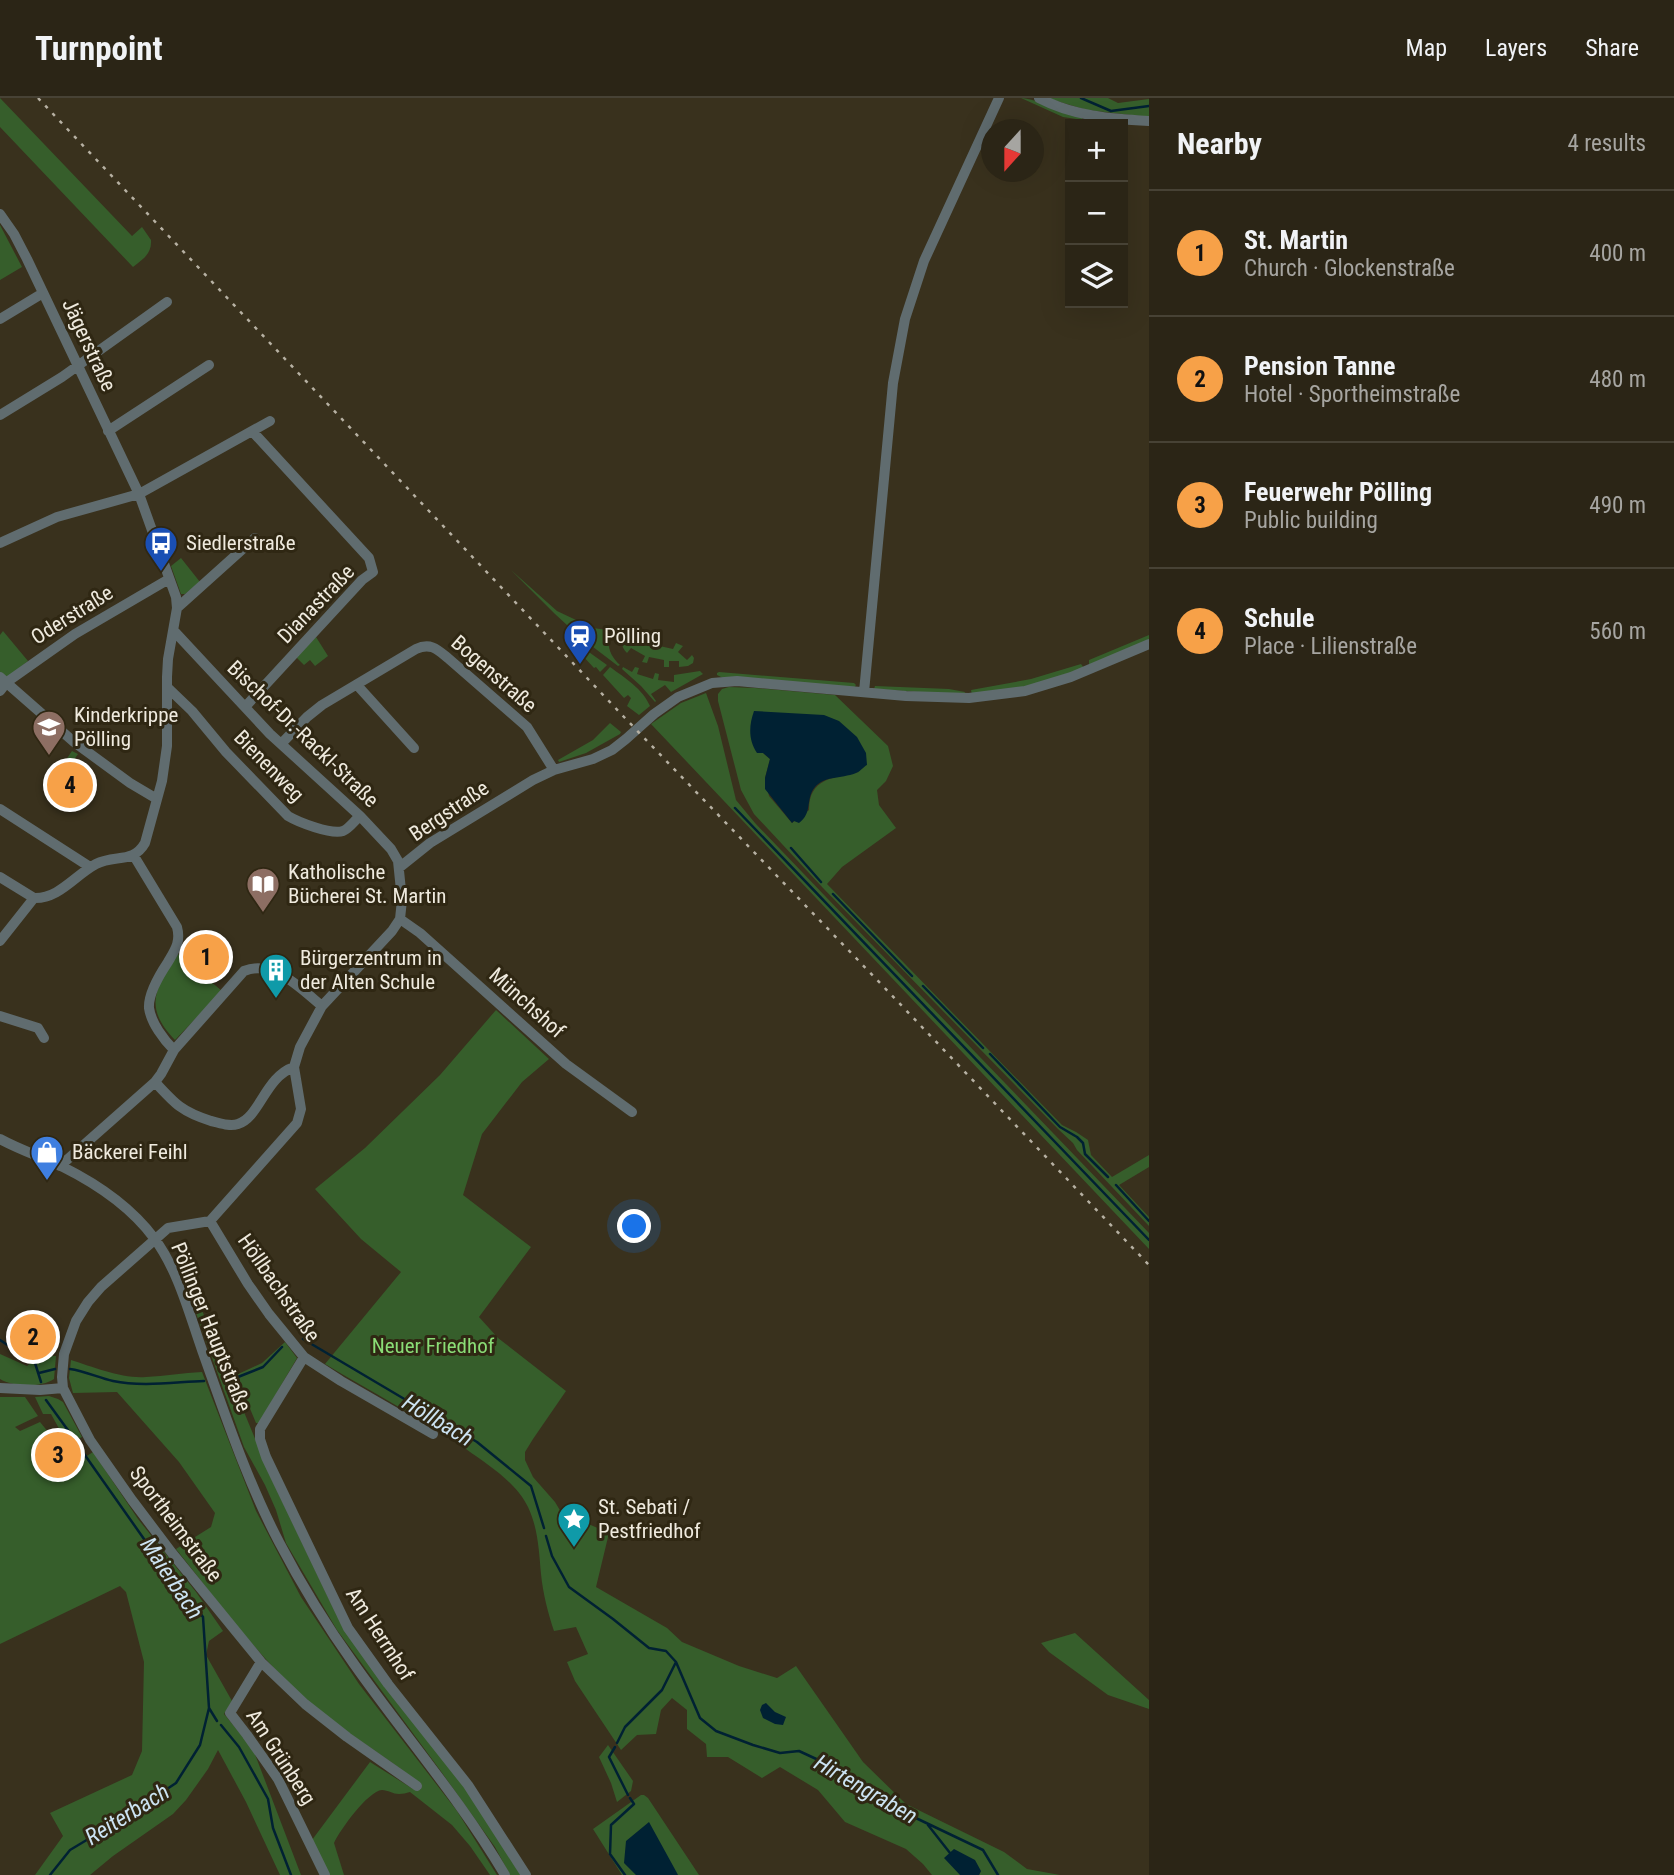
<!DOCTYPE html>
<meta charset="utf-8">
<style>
:root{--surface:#2b2516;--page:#332d1f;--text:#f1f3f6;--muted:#a6a5a1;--line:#474235;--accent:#f7a148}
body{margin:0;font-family:"Roboto Condensed",sans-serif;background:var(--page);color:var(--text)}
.controls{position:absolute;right:21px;top:21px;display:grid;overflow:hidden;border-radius:0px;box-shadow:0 7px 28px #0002}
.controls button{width:63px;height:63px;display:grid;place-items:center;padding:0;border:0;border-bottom:2px solid var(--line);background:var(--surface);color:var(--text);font:35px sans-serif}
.compass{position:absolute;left:981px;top:21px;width:63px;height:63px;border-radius:50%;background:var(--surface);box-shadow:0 7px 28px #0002;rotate:201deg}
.you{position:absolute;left:635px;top:1129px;width:24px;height:24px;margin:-18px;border:5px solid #fff;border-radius:50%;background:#1a73e8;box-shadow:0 0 0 10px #1a73e833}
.badge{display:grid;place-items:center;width:46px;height:46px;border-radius:50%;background:var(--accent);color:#111;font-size:23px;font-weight:700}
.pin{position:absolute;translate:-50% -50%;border:4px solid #fff;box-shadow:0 2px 7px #0006}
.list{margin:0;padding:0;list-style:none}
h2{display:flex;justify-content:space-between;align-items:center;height:91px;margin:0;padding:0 28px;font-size:30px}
h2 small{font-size:23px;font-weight:400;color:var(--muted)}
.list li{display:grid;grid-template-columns:46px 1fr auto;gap:21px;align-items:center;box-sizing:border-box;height:126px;padding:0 28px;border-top:2px solid var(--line)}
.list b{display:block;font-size:26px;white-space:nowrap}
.list p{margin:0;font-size:23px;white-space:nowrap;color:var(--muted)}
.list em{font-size:23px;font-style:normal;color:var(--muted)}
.icon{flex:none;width:38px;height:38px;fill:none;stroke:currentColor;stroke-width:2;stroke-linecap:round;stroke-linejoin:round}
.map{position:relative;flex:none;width:1149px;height:1777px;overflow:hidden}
header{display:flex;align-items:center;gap:42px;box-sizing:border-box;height:98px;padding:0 35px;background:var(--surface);border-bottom:2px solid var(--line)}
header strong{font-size:33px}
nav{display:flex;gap:38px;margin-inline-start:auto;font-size:24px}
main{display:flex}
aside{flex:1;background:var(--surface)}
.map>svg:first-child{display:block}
.green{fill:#365e2b;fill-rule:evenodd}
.water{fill:#002133}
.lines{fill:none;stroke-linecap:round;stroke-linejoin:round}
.stream{stroke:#002133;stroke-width:2.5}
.minor{stroke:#606c6f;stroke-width:10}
.rail{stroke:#b7b1a3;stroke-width:2.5;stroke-dasharray:3.5 7;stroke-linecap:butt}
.labels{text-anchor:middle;stroke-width:6;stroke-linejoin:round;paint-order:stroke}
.street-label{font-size:21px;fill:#efeade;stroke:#2f2713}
.poi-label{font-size:21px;fill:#efeade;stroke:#2f2713;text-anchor:start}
.park-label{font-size:21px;fill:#8add76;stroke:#2f2713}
.water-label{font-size:23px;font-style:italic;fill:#cce3f2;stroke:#2f2713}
</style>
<header>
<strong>Turnpoint</strong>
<nav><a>Map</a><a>Layers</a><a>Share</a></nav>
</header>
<main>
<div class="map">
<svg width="1149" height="1777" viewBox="0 0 1149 1777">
<rect width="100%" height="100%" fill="#39311d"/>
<path class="green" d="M 0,0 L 132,138 L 142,129 L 151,142 C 152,156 143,161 133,169 L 0,29 Z
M 1021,0 C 1034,0 1068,15 1082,20 L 1083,22 L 1063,19 Z
M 1047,0 L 1108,0 L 1118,5 L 1149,1 L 1149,19 L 1087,12 Z
M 0,127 L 22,169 L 0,182 Z
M 181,460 L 200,484 L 185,496 L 181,496 L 171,468 Z
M 511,472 L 557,513 L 593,530 L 615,533 L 615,539 L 609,538 C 607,550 611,559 620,567 L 618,568 L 580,539 L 555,516 Z
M 3,533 L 28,563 L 8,579 L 0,575 L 0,537 Z
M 625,535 L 633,536 L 632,542 L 650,546 L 652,539 L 656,540 L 655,547 L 673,551 L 676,545 L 683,548 L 678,554 L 687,562 L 692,557 L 694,560 L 693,565 L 688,568 L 679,569 L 679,563 L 669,563 L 669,569 L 664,569 L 664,562 L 649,559 L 647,565 L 642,564 L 645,558 L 631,550 L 627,555 C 621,549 620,542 625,535 Z
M 1149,537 L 1149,544 L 1089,567 L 1089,562 Z
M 316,539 L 328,558 L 315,568 L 310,562 L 304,567 L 296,559 Z
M 569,543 L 586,552 L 607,567 L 600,574 L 596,569 L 594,570 Z
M 1081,566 L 1084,570 L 1030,588 L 972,597 L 971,592 L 1031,581 Z
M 610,569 C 625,580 643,591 650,608 L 639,617 L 627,608 L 631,600 L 628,597 L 624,600 L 603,577 Z
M 623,569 L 632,574 L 635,569 L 639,570 L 637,576 L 653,581 L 655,575 L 659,576 L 658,582 L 674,584 L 674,577 L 700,573 L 703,576 L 671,594 L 665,587 L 651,596 L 656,603 L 655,604 L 641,588 L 622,571 Z
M 719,574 L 854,585 L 856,587 L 854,590 L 723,580 L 717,577 L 717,575 Z
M 875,588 L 949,591 L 965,594 L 964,597 L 874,591 Z
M 729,589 L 755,590 L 835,597 L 888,648 L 893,668 L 886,683 L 877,692 L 879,707 L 896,730 L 842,769 L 827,786 L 1062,1027 L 1076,1034 L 1088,1042 L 1091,1057 L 1112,1079 L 1149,1057 L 1149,1069 L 1119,1087 L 1149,1119 L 1149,1128 L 1077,1052 L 1073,1045 L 1058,1031 L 823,790 L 754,716 L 741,692 L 718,603 L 718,596 L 722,591 ZM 763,655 L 859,674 C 833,680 809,680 809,712 L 792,725 L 769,698 L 765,680 L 770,661 Z
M 706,595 L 718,628 L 736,702 L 755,725 C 886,862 1018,998 1149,1135 L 1149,1151 L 651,626 L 681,605 Z
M 610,625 L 621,634 L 620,636 L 586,655 L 559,664 L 558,662 L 593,642 Z
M 72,653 L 78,656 L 60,682 L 55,678 Z
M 178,856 L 222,893 L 175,942 C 143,909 155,890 178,856 Z
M 496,912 L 549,961 L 522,984 L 482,1036 L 463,1097 L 531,1149 L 479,1219 L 498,1240 L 566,1293 L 533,1341 L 525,1354 L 525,1362 L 533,1379 L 555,1404 L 561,1414 L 609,1435 L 596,1489 L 667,1530 L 682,1544 L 739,1568 L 777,1580 L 796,1568 L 863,1664 L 906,1706 L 1004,1754 L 1027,1771 L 1060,1777 L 979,1777 L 981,1773 L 961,1777 L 932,1777 L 923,1766 L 906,1751 L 845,1724 L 818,1692 L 780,1669 L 762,1680 L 728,1659 L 707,1659 L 706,1646 L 687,1631 L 687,1612 L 672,1600 L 661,1612 L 656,1636 L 637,1637 L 621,1652 L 575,1583 L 567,1564 L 588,1556 L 576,1529 L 554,1533 C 548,1515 543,1496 541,1476 C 539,1453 538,1430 528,1409 C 516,1384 488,1367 466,1351 C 421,1320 372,1294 325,1266 L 401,1174 L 361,1141 L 315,1091 L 365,1050 L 440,977 Z
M 196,1210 L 201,1210 L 273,1384 L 337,1518 L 465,1688 L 521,1777 L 510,1777 L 495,1749 L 440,1672 L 337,1532 L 286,1445 L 276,1412 L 265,1387 L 244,1349 L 196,1215 Z
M 285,1244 L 297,1260 L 259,1325 L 256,1325 L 236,1277 L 262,1265 Z
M 0,1256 L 27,1268 L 40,1258 L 56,1258 L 54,1281 C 41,1290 13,1289 0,1281 Z
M 71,1262 C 93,1269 123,1281 146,1279 C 165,1278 183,1275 202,1274 L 256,1413 L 301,1499 L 359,1586 L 457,1713 L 497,1777 L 490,1777 L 470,1748 L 452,1727 L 410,1694 C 406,1695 403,1696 399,1696 C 393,1696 388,1692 382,1692 C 368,1693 340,1732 334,1745 L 344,1777 L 328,1777 L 312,1742 L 370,1664 L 413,1691 L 420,1692 L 422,1688 C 390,1660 351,1639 318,1612 C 265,1568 219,1505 176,1451 L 211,1429 L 215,1415 L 179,1364 L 117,1294 L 73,1295 L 69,1280 Z
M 49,1298 L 58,1301 L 63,1304 L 82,1339 L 68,1347 L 51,1316 L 43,1316 L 35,1299 Z
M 0,1299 L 25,1299 L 38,1318 L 15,1329 L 20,1333 L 40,1324 L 58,1346 L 42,1357 L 59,1376 L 93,1354 L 138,1421 L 196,1494 L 223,1533 L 209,1543 L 206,1557 L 232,1603 L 224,1616 L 253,1651 L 301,1777 L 280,1777 L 246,1704 L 218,1652 L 208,1671 L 186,1702 L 173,1716 L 113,1758 L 90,1777 L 35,1777 L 63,1738 L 50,1715 L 132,1677 L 142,1653 L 144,1564 L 126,1494 L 120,1488 L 0,1546 Z
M 1075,1535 L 1149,1602 L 1149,1611 L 1108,1597 L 1049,1554 L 1041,1545 Z
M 608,1647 L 633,1683 L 631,1693 L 617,1704 L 611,1685 L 599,1659 Z
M 641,1697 L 644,1697 L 648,1700 L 699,1777 L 622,1777 L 593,1731 Z"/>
<path class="water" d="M 754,613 L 824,617 L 839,623 L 857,639 L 866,655 L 867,667 C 866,667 859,674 858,674 C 845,681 825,677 815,689 C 805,701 813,715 799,725 L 794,723 L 792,725 L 765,691 L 765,680 L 770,661 L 763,655 L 757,655 C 748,642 749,627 754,613 Z
M 766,1605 L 775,1614 L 786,1619 L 783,1627 L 775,1626 L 763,1620 L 760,1612 L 762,1607 Z
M 649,1724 L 677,1775 L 678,1777 L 636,1777 L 624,1765 L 626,1743 Z
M 954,1751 L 975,1762 L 981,1773 L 979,1777 L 960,1777 L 944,1760 Z"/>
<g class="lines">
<path class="stream" d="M 1081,0 L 1111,13 L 1149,8
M 735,710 L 1149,1142
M 791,750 L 821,784
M 833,796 L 912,878
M 923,888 L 983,950
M 990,956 L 1060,1029 L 1077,1039 L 1083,1045 L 1085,1056 L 1108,1079
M 1116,1087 L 1149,1123
M 303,1241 L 477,1344 L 531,1388 L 544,1430
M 0,1242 L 35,1265 L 41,1284
M 70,1271 C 85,1273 99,1280 113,1283 C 142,1289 175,1284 204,1283
M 39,1275 L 55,1271
M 238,1279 L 263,1269 L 282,1249
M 46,1302 L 78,1346
M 82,1353 L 144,1441 L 203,1519 L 209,1610 L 217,1623
M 546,1438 L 552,1458 L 569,1489 L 613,1521 L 649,1550 L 666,1553 L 676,1564 L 700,1620 L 716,1633 L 753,1647 L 780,1655 L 799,1653 L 853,1678 L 899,1712 L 983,1752 L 998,1777
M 221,1627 L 239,1649 L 268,1701 L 273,1730 L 291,1777
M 617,1645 L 625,1629 L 662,1592 L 676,1564
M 615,1649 L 609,1659 L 628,1697
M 928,1727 L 950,1755
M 50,1777 L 70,1752 L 125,1719 L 176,1685 L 200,1647 L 209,1610
M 625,1777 L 610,1756 L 611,1727 L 634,1706 L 630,1700"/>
<path class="minor" d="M 1039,0 C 1073,18 1111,21 1149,23
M 0,116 L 14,136 L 27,161 L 139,396 L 176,499 L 177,510 L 168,561 L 167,579 L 167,648 L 162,683 L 145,745 C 133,766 115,756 96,766 C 75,777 59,801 34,800 L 0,843
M 0,221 L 43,195
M 0,317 L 62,279 L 167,204
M 108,333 L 209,267
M 0,445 L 57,419 L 139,396 L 270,323
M 177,510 L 255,440
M 174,533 L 270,636 L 360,718 L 391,751 L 398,763 L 402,802 L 400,821 L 392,833 L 322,908 L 300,949 L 294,969 L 301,1011 L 297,1025 L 210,1123 L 168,1130 L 101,1189 L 88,1204 L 76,1223 L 64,1256 L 62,1279 L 63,1290 L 90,1342 L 132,1402 L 172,1455 L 261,1564 L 305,1606 L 347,1639 L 417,1688
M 0,579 L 74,644 L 130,685 L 157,701
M 357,587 L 414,650
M 167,589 L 192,613 L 226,654 L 288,718 C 298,724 331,737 343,733 C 349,731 355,722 360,718
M 0,593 L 7,584 L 75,536 L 169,481
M 864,594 L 893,285 L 905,221 L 924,163 L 999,0
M 245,609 L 362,482 L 373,474 L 369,460 L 252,333
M 281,646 L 307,619 L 322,607 L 416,551 C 431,544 438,552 449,561 L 527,629 L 554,672
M 0,711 L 90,769
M 134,758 L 177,829 C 181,844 175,852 168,864 C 160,876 148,895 149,910 C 151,925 164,942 174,952
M 400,769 L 430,745 L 533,682 L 554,672 L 593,661 L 612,652 L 626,641 L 654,616 L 678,599 L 712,585 L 737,583 L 906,598 L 969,600 L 1025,593 L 1071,579 L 1149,546
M 0,779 L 34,800
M 400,821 L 420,835 L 566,966 L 632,1014
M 0,918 L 38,930 L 44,940
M 155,984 C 175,1006 182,1014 211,1023 C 220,1025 229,1029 238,1026 C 260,1019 265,979 294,969
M 0,1041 C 20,1052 42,1059 63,1069 C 97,1086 131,1109 154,1140 C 178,1172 189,1215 202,1252 C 225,1316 247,1383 279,1444 C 301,1486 326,1527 354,1566 C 404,1637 461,1702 505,1777
M 60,1068 L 155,984 L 161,976 L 174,952 L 244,873 C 274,861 301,891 322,908
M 210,1123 L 248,1186 L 269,1216 L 304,1259 L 341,1283 L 433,1336
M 304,1259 L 260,1331 L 260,1341 L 266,1359 L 348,1530 L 388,1586 L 468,1687 L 526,1777
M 0,1290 L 40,1292 L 63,1290
M 261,1564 L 230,1615 L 247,1637 L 278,1681 L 325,1777"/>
<path class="rail" d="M 38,0 L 624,619 L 881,886 L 1149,1167"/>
</g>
<defs>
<symbol id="bus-pin" viewBox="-11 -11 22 30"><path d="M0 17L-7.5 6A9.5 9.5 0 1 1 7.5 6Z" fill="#1a4fb4" stroke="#2f2713"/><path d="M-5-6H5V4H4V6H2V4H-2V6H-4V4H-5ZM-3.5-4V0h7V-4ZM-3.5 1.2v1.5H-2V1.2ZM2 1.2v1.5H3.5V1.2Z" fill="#fff"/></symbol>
<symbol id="station-pin" viewBox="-11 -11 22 30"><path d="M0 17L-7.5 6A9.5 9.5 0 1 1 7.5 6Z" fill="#1a4fb4" stroke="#2f2713"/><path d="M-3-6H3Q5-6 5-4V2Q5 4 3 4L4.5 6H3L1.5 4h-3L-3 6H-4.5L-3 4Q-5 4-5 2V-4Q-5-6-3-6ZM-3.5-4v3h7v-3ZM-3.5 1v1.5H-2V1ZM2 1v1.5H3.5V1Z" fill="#fff"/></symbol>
<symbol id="school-pin" viewBox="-11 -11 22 30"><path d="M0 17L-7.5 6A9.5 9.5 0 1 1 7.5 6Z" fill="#8d6e63" stroke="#2f2713"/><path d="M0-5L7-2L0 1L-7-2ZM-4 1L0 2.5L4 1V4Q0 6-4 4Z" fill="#fff"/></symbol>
<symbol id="library-pin" viewBox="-11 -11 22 30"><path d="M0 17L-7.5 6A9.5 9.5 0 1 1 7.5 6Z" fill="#8d6e63" stroke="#2f2713"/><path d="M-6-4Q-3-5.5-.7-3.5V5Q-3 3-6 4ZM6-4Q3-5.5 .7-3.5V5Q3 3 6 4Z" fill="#fff"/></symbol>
<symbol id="building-pin" viewBox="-11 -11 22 30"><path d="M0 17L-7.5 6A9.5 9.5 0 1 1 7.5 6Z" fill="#0f9aa8" stroke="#2f2713"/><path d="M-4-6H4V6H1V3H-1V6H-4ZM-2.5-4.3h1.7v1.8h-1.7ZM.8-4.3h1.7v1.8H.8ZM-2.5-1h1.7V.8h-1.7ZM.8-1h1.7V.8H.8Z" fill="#fff"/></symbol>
<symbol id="shop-pin" viewBox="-11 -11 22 30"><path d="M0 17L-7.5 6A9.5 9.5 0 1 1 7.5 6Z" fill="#3f7fe0" stroke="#2f2713"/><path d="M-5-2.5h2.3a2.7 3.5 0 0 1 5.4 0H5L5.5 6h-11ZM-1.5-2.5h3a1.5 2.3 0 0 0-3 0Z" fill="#fff"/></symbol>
<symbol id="sight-pin" viewBox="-11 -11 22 30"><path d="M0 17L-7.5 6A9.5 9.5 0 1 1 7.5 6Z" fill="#0f9aa8" stroke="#2f2713"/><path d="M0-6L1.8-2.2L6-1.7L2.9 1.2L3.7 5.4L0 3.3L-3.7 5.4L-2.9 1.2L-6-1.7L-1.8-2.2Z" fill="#fff"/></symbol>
</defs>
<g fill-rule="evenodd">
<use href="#bus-pin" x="142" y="426" width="38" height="52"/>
<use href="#station-pin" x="561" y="519" width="38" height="52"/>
<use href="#school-pin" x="30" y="610" width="38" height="52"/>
<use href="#library-pin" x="244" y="767" width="38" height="52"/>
<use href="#building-pin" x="257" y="853" width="38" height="52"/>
<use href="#shop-pin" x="28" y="1035" width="38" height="52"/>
<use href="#sight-pin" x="555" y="1402" width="38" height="52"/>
</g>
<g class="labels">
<g class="street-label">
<text transform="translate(89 247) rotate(65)" y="7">Jägerstraße</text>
<text transform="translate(316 506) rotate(-46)" y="7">Dianastraße</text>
<text transform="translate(72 517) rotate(-32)" y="7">Oderstraße</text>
<text transform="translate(494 576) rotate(41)" y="7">Bogenstraße</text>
<text transform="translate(303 636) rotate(44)" y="7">Bischof-Dr.-Rackl-Straße</text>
<text transform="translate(269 668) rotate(46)" y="7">Bienenweg</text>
<text transform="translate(449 713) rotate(-34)" y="7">Bergstraße</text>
<text transform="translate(527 905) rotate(42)" y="7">Münchshof</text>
<text transform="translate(279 1190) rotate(55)" y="7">Höllbachstraße</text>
<text transform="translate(211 1229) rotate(68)" y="7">Pöllinger Hauptstraße</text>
<text transform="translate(176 1426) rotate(53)" y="7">Sportheimstraße</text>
<text transform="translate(380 1536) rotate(57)" y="7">Am Herrnhof</text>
<text transform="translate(281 1659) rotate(57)" y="7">Am Grünberg</text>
</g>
<g class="poi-label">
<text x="186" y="452">Siedlerstraße</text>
<text x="604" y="545">Pölling</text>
<text x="74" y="624">Kinderkrippe<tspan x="74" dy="24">Pölling</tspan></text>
<text x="288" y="781">Katholische<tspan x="288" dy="24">Bücherei St. Martin</tspan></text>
<text x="300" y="867">Bürgerzentrum in<tspan x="300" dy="24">der Alten Schule</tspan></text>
<text x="72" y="1061">Bäckerei Feihl</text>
<text x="598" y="1416">St. Sebati /<tspan x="598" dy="24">Pestfriedhof</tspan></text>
</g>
<g class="park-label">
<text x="433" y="1255">Neuer Friedhof</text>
</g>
<g class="water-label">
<text transform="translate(438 1322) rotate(31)" y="8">Höllbach</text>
<text transform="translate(172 1480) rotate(56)" y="8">Maierbach</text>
<text transform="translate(866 1691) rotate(30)" y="8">Hirtengraben</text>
<text transform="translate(127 1716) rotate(-32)" y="8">Reiterbach</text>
</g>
</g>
</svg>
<div class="controls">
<button>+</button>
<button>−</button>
<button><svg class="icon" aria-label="layers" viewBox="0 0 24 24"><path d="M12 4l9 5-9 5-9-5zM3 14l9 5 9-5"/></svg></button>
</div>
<svg class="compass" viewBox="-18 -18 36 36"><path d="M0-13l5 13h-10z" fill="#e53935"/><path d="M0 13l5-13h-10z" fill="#a6a5a1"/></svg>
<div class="you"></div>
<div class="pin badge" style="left:206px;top:859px">1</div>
<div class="pin badge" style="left:33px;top:1239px">2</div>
<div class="pin badge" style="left:58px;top:1357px">3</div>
<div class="pin badge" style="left:70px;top:687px">4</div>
</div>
<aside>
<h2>Nearby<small>4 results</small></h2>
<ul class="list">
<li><span class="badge">1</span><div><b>St. Martin</b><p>Church · Glockenstraße</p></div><em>400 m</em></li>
<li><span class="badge">2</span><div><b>Pension Tanne</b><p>Hotel · Sportheimstraße</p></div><em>480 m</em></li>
<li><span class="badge">3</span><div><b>Feuerwehr Pölling</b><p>Public building</p></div><em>490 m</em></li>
<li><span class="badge">4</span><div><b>Schule</b><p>Place · Lilienstraße</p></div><em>560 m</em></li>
</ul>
</aside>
</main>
